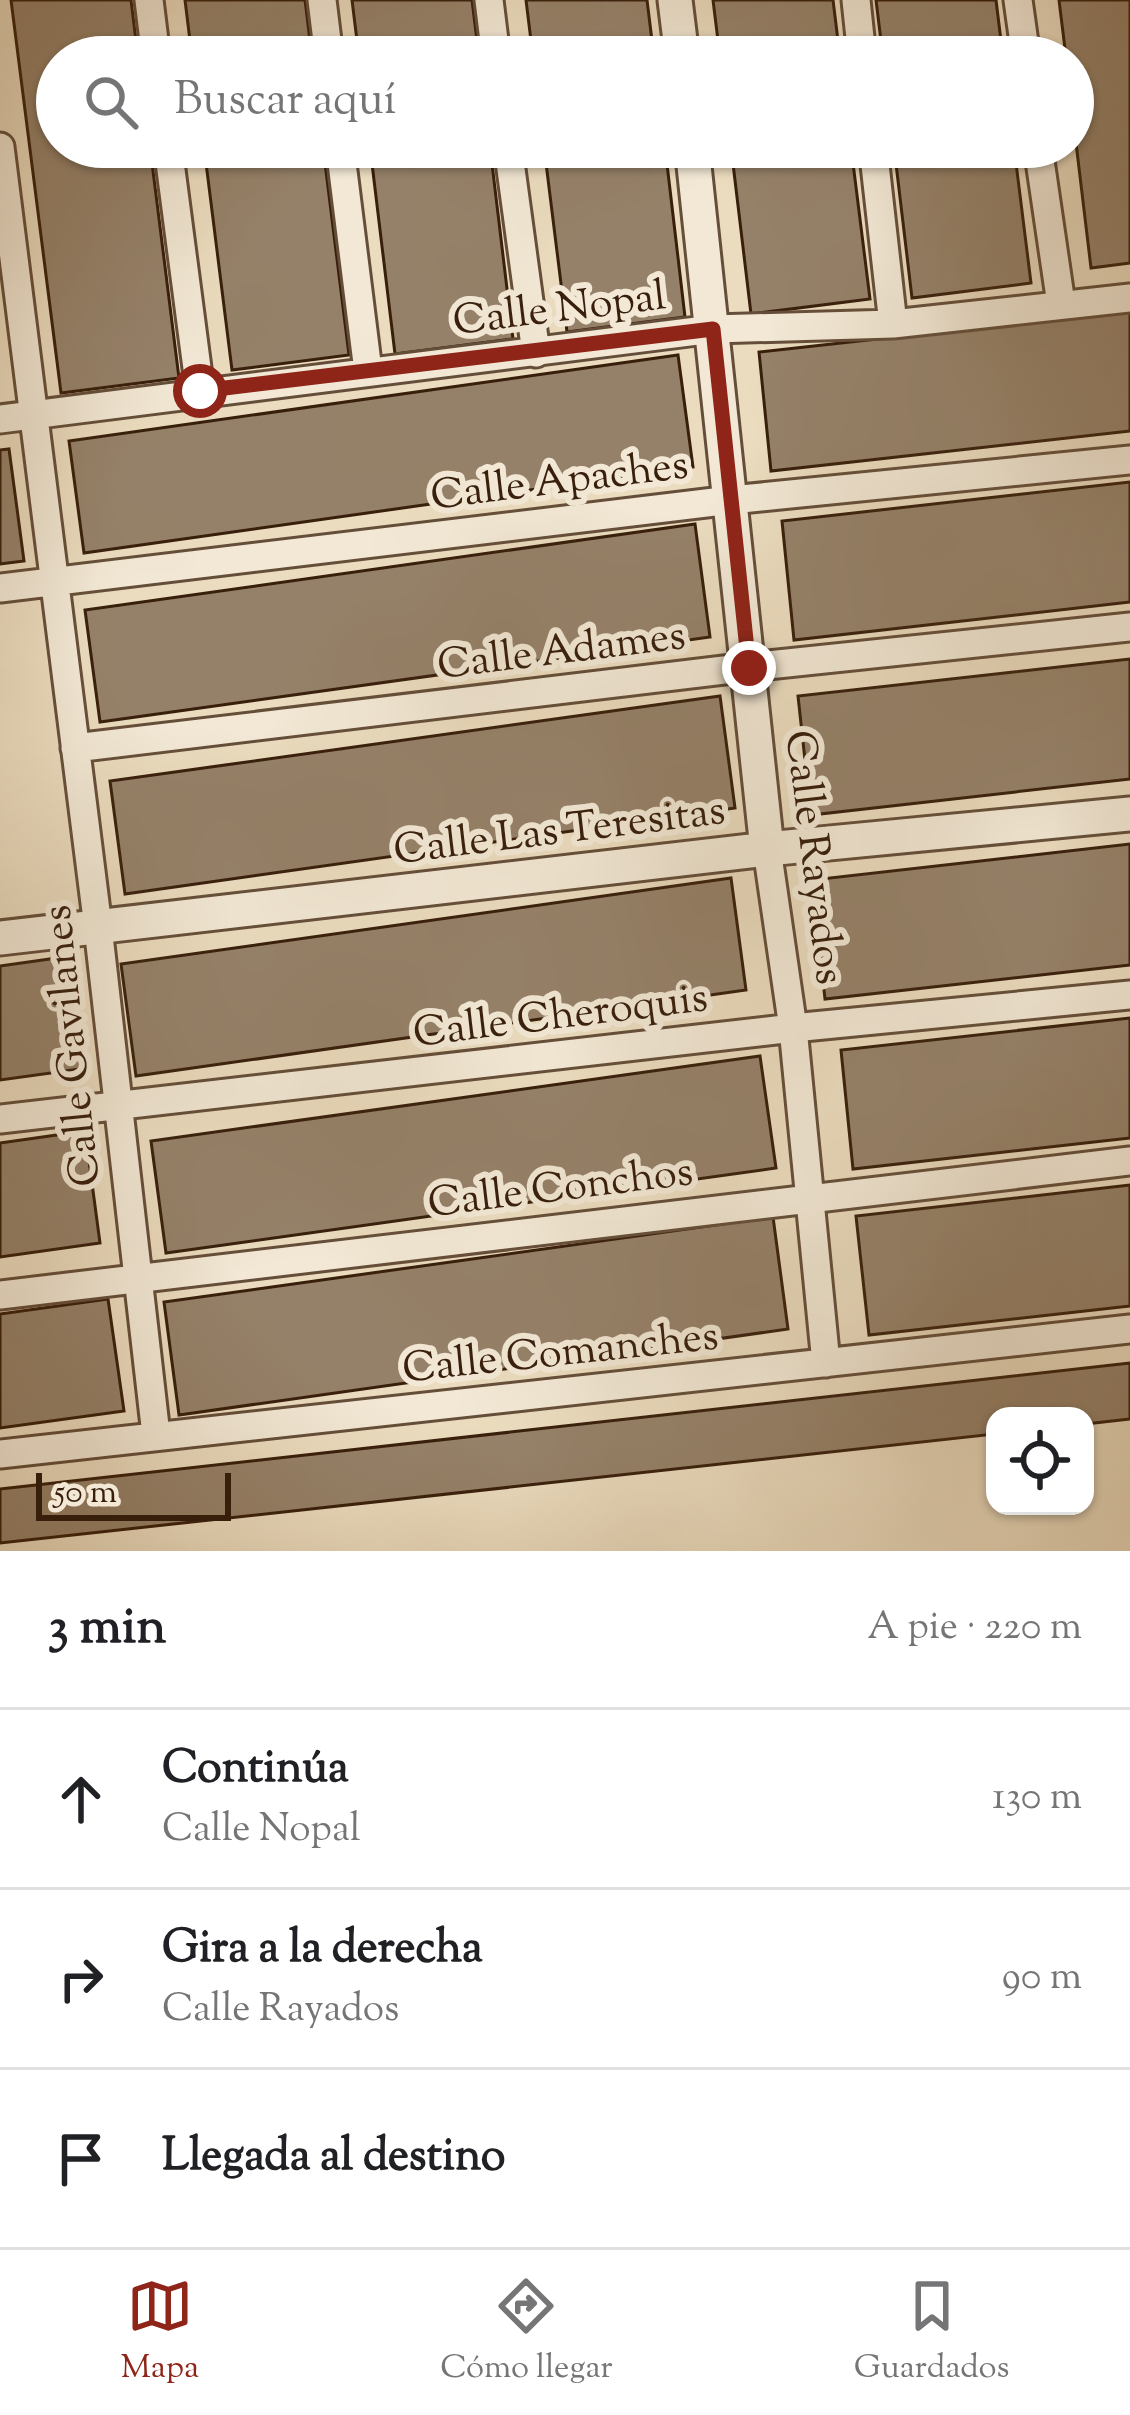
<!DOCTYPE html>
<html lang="es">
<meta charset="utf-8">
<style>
:root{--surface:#fff;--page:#f6f6f6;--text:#202124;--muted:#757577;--line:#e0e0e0;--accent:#8f2418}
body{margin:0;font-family:"Sorts Mill Goudy",serif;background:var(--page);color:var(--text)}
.controls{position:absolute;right:36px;bottom:36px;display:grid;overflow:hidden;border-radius:24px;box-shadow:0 3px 9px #0004}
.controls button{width:108px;height:108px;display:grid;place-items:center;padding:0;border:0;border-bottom:3px solid var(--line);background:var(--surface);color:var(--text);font:60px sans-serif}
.scale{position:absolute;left:36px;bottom:30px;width:195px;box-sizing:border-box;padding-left:12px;border:6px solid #381f0c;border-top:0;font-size:33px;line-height:42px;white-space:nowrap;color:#381f0c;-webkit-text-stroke:9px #f2e8d5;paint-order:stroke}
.stop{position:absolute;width:36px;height:36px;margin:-27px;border:9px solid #8f2418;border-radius:50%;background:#fff}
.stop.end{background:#8f2418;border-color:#fff;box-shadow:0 3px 12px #0008}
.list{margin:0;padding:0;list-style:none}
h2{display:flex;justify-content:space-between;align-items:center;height:156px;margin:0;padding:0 48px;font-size:51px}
h2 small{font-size:39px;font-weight:400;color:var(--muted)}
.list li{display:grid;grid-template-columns:78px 1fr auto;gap:36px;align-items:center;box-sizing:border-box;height:180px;padding:0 48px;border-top:3px solid var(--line)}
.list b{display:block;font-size:45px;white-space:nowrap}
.list p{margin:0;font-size:39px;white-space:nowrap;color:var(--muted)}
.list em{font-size:39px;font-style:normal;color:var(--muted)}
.icon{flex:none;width:66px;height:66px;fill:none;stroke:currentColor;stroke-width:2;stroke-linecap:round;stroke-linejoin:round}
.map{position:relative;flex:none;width:1130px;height:1551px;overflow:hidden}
.search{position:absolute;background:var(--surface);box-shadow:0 3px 9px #0004;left:36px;right:36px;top:36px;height:132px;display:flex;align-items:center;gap:30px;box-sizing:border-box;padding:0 42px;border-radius:66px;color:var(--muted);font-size:45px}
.sheet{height:696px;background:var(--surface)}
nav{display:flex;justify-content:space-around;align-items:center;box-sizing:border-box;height:168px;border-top:3px solid var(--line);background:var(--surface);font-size:33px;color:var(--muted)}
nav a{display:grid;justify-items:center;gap:6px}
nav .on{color:var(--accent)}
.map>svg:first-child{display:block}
.building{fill:#958169;stroke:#381f0c;stroke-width:3}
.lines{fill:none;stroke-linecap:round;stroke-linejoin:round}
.minor-casing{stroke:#654e39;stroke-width:33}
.tertiary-casing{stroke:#654e39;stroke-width:39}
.minor{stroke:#f2e8d5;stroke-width:27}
.tertiary{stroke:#f2e8d5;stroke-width:33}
.route{stroke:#8f2418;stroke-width:15}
.labels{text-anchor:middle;stroke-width:12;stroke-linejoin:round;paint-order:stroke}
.street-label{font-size:42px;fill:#381f0c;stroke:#f2e8d5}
</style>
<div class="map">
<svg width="1130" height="1551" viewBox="0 0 1130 1551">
<rect width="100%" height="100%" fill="#ebdcbf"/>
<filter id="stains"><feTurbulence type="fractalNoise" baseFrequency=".00167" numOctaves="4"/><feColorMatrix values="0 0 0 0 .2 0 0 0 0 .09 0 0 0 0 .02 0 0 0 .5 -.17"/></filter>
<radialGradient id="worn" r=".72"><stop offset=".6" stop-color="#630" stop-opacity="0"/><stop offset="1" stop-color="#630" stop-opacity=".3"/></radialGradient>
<path class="building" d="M 11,0 L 131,0 L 138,57 L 57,57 L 57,147 L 150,147 L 179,378 L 61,393 Z
M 185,0 L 305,0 L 312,57 L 192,57 Z
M 352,0 L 472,0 L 479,57 L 359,57 Z
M 526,0 L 647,0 L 654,57 L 533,57 Z
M 713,0 L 833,0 L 840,57 L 720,57 Z
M 876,0 L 996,0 L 1003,57 L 883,57 Z
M 1059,0 L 1130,0 L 1130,263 L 1091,268 L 1073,118 L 1073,57 L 1066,57 Z
M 204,147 L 323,147 L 349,355 L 232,370 Z
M 370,147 L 490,147 L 513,339 L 395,354 Z
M 544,147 L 665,147 L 685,317 L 567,332 Z
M 731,147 L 851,147 L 870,299 L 751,314 Z
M 894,147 L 1014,147 L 1031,283 L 912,298 Z
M 1130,311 L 1130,431 L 771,471 L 759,352 Z
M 678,355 L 693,467 L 84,553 L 69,441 Z
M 9,449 L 24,561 L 0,564 L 0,450 Z
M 1130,482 L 1130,602 L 794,640 L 782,521 Z
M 695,524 L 710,637 L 100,722 L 85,610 Z
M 1130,659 L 1130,779 L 811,815 L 798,696 Z
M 720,696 L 735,808 L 125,894 L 110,781 Z
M 1130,844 L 1130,965 L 825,999 L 812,880 Z
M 731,878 L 746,990 L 136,1076 L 121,964 Z
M 71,956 L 87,1068 L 0,1080 L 0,966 Z
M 1130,1018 L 1130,1138 L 853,1169 L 841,1050 Z
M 760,1056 L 776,1168 L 166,1253 L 151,1141 Z
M 85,1131 L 100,1243 L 0,1257 L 0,1143 Z
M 1130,1185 L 1130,1306 L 869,1335 L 856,1216 Z
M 773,1217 L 788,1329 L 179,1415 L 164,1302 Z
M 108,1299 L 124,1411 L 0,1428 L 0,1314 Z
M 1130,1363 L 1130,1419 L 1085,1424 L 1085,1416 L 995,1416 L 995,1434 L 0,1543 L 0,1489 Z"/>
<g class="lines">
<defs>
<path id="minor" d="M 149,0 L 156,57
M 322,0 L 329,57
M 489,0 L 496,57
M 856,0 L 862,57
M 1018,0 L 1026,57
M 0,147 L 98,927 L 156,1435
M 168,147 L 200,391
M 340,147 L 368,371
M 508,147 L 536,353
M 873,147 L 893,324
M 1038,147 L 1061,304
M 0,419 L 713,329 L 893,324 L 1130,298
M 0,588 L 731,500 L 1130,460
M 75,748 L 749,667 L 1130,627
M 767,849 L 793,1028 L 826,1363
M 0,1119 L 793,1028 L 1130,995
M 0,1295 L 1130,1161
M 0,1454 L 1130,1329"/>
<path id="tertiary" d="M 675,0 L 682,57
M 692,147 L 767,849
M 0,938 L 767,849 L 1130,814"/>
</defs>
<use href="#minor" class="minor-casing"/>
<use href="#tertiary" class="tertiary-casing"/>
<use href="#minor" class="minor"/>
<use href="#tertiary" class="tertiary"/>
</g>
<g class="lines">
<path class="route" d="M 200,391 L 713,329 L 749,668"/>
</g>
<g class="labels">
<g class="street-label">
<text transform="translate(559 306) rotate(-7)" y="15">Calle Nopal</text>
<text transform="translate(559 478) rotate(-7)" y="15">Calle Apaches</text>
<text transform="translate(561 648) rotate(-7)" y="15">Calle Adames</text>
<text transform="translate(559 828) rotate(-7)" y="15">Calle Las Teresitas</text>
<text transform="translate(817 857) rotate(83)" y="15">Calle Rayados</text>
<text transform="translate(560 1013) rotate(-7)" y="15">Calle Cheroquis</text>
<text transform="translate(69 1046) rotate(-96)" y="15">Calle Gavilanes</text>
<text transform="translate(560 1185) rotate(-7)" y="15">Calle Conchos</text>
<text transform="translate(560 1350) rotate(-6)" y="15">Calle Comanches</text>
</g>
</g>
<rect width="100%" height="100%" filter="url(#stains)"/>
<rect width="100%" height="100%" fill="url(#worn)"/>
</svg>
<div class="controls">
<button><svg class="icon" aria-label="locate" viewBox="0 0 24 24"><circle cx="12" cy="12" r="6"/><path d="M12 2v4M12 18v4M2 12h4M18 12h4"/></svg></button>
</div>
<div class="scale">50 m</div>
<div class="stop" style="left:200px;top:391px"></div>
<div class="stop end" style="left:749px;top:668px"></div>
<div class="search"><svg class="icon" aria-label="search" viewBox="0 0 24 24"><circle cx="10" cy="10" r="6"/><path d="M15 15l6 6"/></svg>Buscar aquí</div>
</div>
<section class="sheet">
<h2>3 min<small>A pie · 220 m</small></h2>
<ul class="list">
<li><svg class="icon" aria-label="ahead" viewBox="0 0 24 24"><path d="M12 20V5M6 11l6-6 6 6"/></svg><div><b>Continúa</b><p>Calle Nopal</p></div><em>130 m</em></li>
<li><svg class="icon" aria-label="right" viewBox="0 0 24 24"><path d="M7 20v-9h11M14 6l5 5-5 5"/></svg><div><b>Gira a la derecha</b><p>Calle Rayados</p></div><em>90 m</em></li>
<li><svg class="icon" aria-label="arrive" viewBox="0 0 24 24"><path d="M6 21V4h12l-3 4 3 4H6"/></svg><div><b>Llegada al destino</b></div></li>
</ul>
</section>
<nav>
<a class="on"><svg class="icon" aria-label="map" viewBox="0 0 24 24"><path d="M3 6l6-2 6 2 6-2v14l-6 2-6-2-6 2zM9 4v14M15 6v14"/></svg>Mapa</a>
<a><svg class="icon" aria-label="directions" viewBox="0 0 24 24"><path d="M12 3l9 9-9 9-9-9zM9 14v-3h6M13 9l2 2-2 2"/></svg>Cómo llegar</a>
<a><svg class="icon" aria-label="saved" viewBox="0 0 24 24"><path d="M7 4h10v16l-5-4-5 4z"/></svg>Guardados</a>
</nav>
